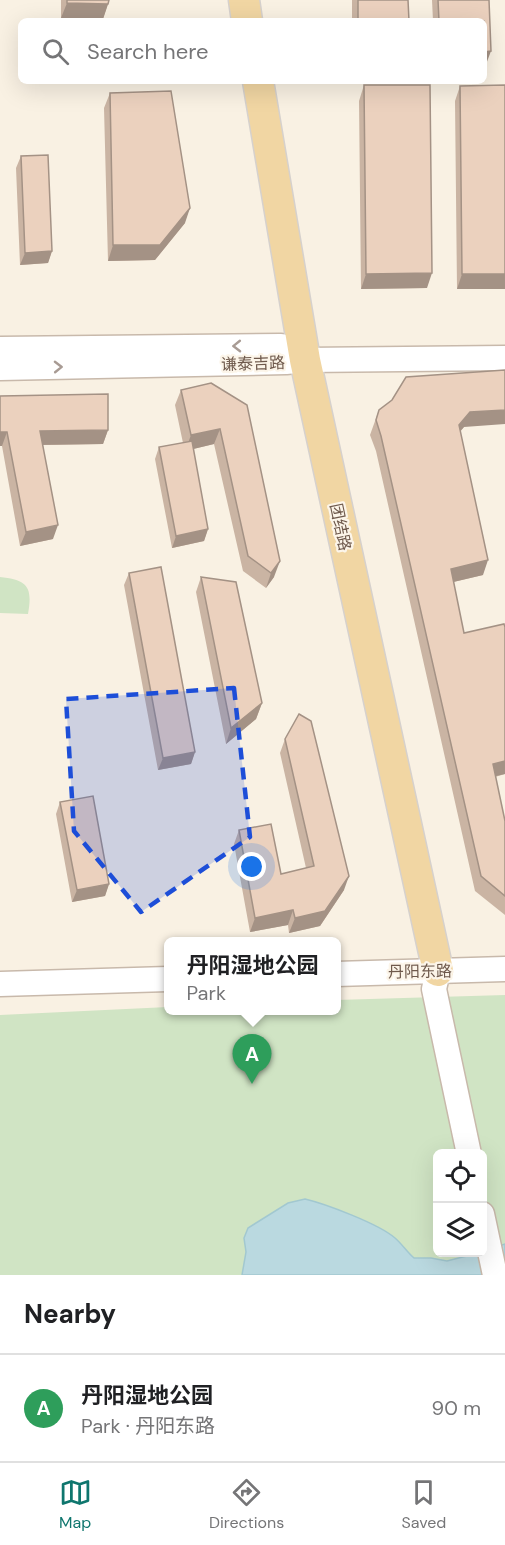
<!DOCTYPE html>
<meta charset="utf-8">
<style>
:root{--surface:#fff;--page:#f6f6f6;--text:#202124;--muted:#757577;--line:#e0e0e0;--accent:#0f766e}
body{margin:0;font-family:"DM Sans","Noto Sans SC",sans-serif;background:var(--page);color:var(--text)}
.controls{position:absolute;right:18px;bottom:18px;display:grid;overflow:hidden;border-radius:9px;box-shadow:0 6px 24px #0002}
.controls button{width:54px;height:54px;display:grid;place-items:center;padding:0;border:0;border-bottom:2px solid var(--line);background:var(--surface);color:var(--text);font:30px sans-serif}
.you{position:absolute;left:252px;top:867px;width:21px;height:21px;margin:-15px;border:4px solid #fff;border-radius:50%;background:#1a73e8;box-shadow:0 0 0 9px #1a73e833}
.badge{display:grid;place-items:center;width:39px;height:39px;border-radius:50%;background:var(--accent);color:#fff;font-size:20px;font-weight:700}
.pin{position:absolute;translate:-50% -50px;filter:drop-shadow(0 2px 3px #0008)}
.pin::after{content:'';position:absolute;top:32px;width:21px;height:18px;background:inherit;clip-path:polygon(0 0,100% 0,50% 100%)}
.popup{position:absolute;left:164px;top:937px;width:177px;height:78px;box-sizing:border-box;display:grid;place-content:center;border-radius:9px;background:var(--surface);filter:drop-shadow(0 2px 4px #0005);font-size:20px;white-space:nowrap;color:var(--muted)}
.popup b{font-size:22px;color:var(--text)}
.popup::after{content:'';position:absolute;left:50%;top:100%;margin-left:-12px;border:12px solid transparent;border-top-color:var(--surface)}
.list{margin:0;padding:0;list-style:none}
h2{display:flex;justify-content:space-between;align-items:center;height:78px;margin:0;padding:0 24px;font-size:26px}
h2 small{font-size:20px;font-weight:400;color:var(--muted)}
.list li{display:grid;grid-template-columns:39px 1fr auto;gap:18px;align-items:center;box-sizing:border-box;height:108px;padding:0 24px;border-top:2px solid var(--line)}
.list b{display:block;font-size:22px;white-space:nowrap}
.list p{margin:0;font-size:20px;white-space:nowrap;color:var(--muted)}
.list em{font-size:20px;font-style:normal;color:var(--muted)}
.icon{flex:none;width:33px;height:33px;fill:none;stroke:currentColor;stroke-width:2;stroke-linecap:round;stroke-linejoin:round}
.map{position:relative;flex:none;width:505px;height:1275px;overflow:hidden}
.search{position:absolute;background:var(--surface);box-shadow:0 6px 24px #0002;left:18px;right:18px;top:18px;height:66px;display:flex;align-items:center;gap:15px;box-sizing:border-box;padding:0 21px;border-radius:9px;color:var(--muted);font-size:22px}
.sheet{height:186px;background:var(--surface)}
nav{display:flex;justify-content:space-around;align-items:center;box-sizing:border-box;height:84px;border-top:2px solid var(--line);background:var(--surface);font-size:16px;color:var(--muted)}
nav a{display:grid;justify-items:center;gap:3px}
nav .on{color:var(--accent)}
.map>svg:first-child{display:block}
.green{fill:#d0e4c4;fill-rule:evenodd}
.water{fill:#bad9e0;stroke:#a2c8d0;stroke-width:1.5}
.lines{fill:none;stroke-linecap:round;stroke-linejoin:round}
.minor-casing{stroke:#c8b9ab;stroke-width:27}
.major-casing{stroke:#d6d1cd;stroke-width:33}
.minor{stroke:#fff;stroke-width:24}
.major{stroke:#f1d6a3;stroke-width:30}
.wall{fill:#cab4a3}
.shaded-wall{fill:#a49285}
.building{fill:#ebd1be;stroke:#a49285;stroke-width:1.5}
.oneway{stroke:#a89b94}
.marked{fill:#1d4ed8;fill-opacity:0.2;stroke:#1d4ed8;stroke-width:4.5;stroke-dasharray:12 8;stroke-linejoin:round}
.labels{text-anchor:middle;stroke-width:4.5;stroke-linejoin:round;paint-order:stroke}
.street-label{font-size:16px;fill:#6e594c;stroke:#fcf5e9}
</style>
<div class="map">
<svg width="505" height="1275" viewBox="0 0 505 1275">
<rect width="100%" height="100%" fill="#f9f1e3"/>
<path class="green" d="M 0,577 C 27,580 33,586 28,614 L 0,613 Z
M 505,995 L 505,1275 L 0,1275 L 0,1015 L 168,1007 L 168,1010 L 336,1010 L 336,1000 ZM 438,1154 L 482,1154 L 482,1252 L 438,1252 Z"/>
<path class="water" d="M 305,1199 C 326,1204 379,1224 395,1238 C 402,1244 407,1252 414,1258 L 431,1258 L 447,1261 L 482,1252 L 483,1251 L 505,1244 L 505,1275 L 242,1275 L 246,1252 L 244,1238 L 248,1228 L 288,1203 Z"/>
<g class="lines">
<defs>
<path id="minor" d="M 0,349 L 281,346
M 0,368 L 286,362 L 305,360 L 505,358
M 438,971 L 434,989 L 469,1154
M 336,974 L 505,969
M 0,984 L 168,979
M 482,1214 L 495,1275"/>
<path id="major" d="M 244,0 L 247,21
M 258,81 L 305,360 L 438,971"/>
</defs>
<use href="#minor" class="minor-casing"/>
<use href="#major" class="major-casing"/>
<use href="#minor" class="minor"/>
<use href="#major" class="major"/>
</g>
<path class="wall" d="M 61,0 L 109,0 L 108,4 L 103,19 L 61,18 Z
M 352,0 L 408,0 L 409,21 L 352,21 Z
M 432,0 L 489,0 L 485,67 L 484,67 L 484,21 L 433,21 Z
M 364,85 L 427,288 L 361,289 L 359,101 Z
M 460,86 L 505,289 L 457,289 L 455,101 Z
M 110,93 L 185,223 L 155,260 L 108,261 L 104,108 Z
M 21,156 L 52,251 L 48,263 L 20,265 L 16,168 Z
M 211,383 L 274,577 L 266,588 L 243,571 L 214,444 L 193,449 L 208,529 L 204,541 L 172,548 L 155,459 L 159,447 L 183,443 L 175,405 L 181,390 Z
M 0,396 L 108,430 L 103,444 L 43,445 L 53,539 L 20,546 L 2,446 Z
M 379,410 L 464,427 L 460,432 L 483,575 L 453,582 L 464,633 L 505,627 L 505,774 L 495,777 L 505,821 L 505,915 L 475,891 L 376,451 L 370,435 Z
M 129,573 L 195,752 L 191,764 L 158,770 L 124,585 Z
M 201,577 L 262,703 L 256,719 L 226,744 L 196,592 Z
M 285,739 L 344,890 L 320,926 L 289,933 L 288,925 L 250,932 L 234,844 L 239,830 L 281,874 L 306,868 L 280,753 Z
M 60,802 L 109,884 L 105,896 L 72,902 L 56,814 Z"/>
<path class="shaded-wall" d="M 67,3 L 108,4 L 103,19 L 61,18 Z
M 491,51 L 485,67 L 484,67 L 484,52 Z
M 190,208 L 185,223 L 155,260 L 108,261 L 113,245 Z
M 52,251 L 48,263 L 20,265 L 25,253 Z
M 432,273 L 427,288 L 361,289 L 366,274 Z
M 462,274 L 505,274 L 505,289 L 457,289 Z
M 505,410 L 505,424 L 464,427 L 453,439 L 459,425 L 470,412 Z
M 220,429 L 214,444 L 185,451 L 191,435 Z
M 108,430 L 103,444 L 35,445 L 40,431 Z
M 0,432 L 7,432 L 2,446 L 0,446 Z
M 58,525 L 53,539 L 20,546 L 26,532 Z
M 208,529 L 204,541 L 172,548 L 176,536 Z
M 488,560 L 483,575 L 445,584 L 451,569 Z
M 280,561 L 274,577 L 266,588 L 271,573 Z
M 262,703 L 256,719 L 226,744 L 231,728 Z
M 195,752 L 191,764 L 158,770 L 163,758 Z
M 505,761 L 505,774 L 487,778 L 493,764 Z
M 349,876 L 344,890 L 320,926 L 289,933 L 295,918 Z
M 109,884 L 105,896 L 72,902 L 77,890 Z
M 293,910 L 288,925 L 250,932 L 255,918 Z"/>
<path class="building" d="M 67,0 L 109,0 L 108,4 L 67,3 Z
M 358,0 L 408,0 L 409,21 L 358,21 Z
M 438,0 L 489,0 L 491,51 L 484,52 L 484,21 L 439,21 Z
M 364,85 L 430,85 L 432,273 L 366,274 Z
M 505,85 L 505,274 L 462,274 L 460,86 Z
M 171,91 L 190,208 L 160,245 L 113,245 L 110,93 Z
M 48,155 L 52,251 L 25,253 L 21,156 Z
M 505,370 L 505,410 L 470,412 L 459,425 L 488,560 L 451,569 L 464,633 L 504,624 L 505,627 L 505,761 L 493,764 L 505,821 L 505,896 L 481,876 L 381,436 L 376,420 L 379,410 L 392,400 L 406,377 Z
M 211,383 L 247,405 L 280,561 L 271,573 L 248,556 L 220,429 L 191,435 L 181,390 Z
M 108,394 L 108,430 L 40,431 L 58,525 L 26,532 L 7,432 L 0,432 L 0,396 Z
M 192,441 L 208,529 L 176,536 L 159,447 Z
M 161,567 L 195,752 L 163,758 L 129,573 Z
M 201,577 L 236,582 L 262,703 L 231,728 Z
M 299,714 L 311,721 L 349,876 L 325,911 L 295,918 L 293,910 L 255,918 L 239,830 L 271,824 L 281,874 L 314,866 L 285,739 Z
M 93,796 L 109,884 L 77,890 L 60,802 Z"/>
<defs><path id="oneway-chevron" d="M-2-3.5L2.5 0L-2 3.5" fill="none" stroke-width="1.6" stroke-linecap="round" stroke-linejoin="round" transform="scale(1.5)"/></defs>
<g class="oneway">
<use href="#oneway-chevron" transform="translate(237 346) rotate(179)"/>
<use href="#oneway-chevron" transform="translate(58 367) rotate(-1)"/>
</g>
<path class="marked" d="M 234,688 L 250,837 L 141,912 L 74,831 L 66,699 Z"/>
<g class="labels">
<g class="street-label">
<text transform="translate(253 363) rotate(-2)" y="6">谦泰吉路</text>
<text transform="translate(341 527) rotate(78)" y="6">团结路</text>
<text transform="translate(420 971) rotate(-1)" y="6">丹阳东路</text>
</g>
</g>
</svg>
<div class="controls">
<button><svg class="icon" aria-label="locate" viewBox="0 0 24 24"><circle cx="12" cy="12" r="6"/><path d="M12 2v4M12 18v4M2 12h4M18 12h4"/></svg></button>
<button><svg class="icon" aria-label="layers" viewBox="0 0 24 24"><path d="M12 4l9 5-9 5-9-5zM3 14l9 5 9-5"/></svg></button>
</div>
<div class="you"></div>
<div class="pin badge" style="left:252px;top:1084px;background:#2e9e5b">A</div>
<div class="popup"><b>丹阳湿地公园</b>Park</div>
<div class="search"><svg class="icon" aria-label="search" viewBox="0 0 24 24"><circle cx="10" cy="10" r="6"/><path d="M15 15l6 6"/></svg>Search here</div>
</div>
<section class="sheet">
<h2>Nearby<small></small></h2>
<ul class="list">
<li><span class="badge" style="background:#2e9e5b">A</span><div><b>丹阳湿地公园</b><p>Park · 丹阳东路</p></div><em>90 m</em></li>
</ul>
</section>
<nav>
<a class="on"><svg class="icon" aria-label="map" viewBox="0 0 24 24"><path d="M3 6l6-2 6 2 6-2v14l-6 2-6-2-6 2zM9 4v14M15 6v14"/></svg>Map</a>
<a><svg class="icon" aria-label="directions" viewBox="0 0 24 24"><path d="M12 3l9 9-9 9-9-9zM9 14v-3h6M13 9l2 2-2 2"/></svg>Directions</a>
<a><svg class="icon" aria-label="saved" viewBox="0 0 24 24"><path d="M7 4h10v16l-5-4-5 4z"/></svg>Saved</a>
</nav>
